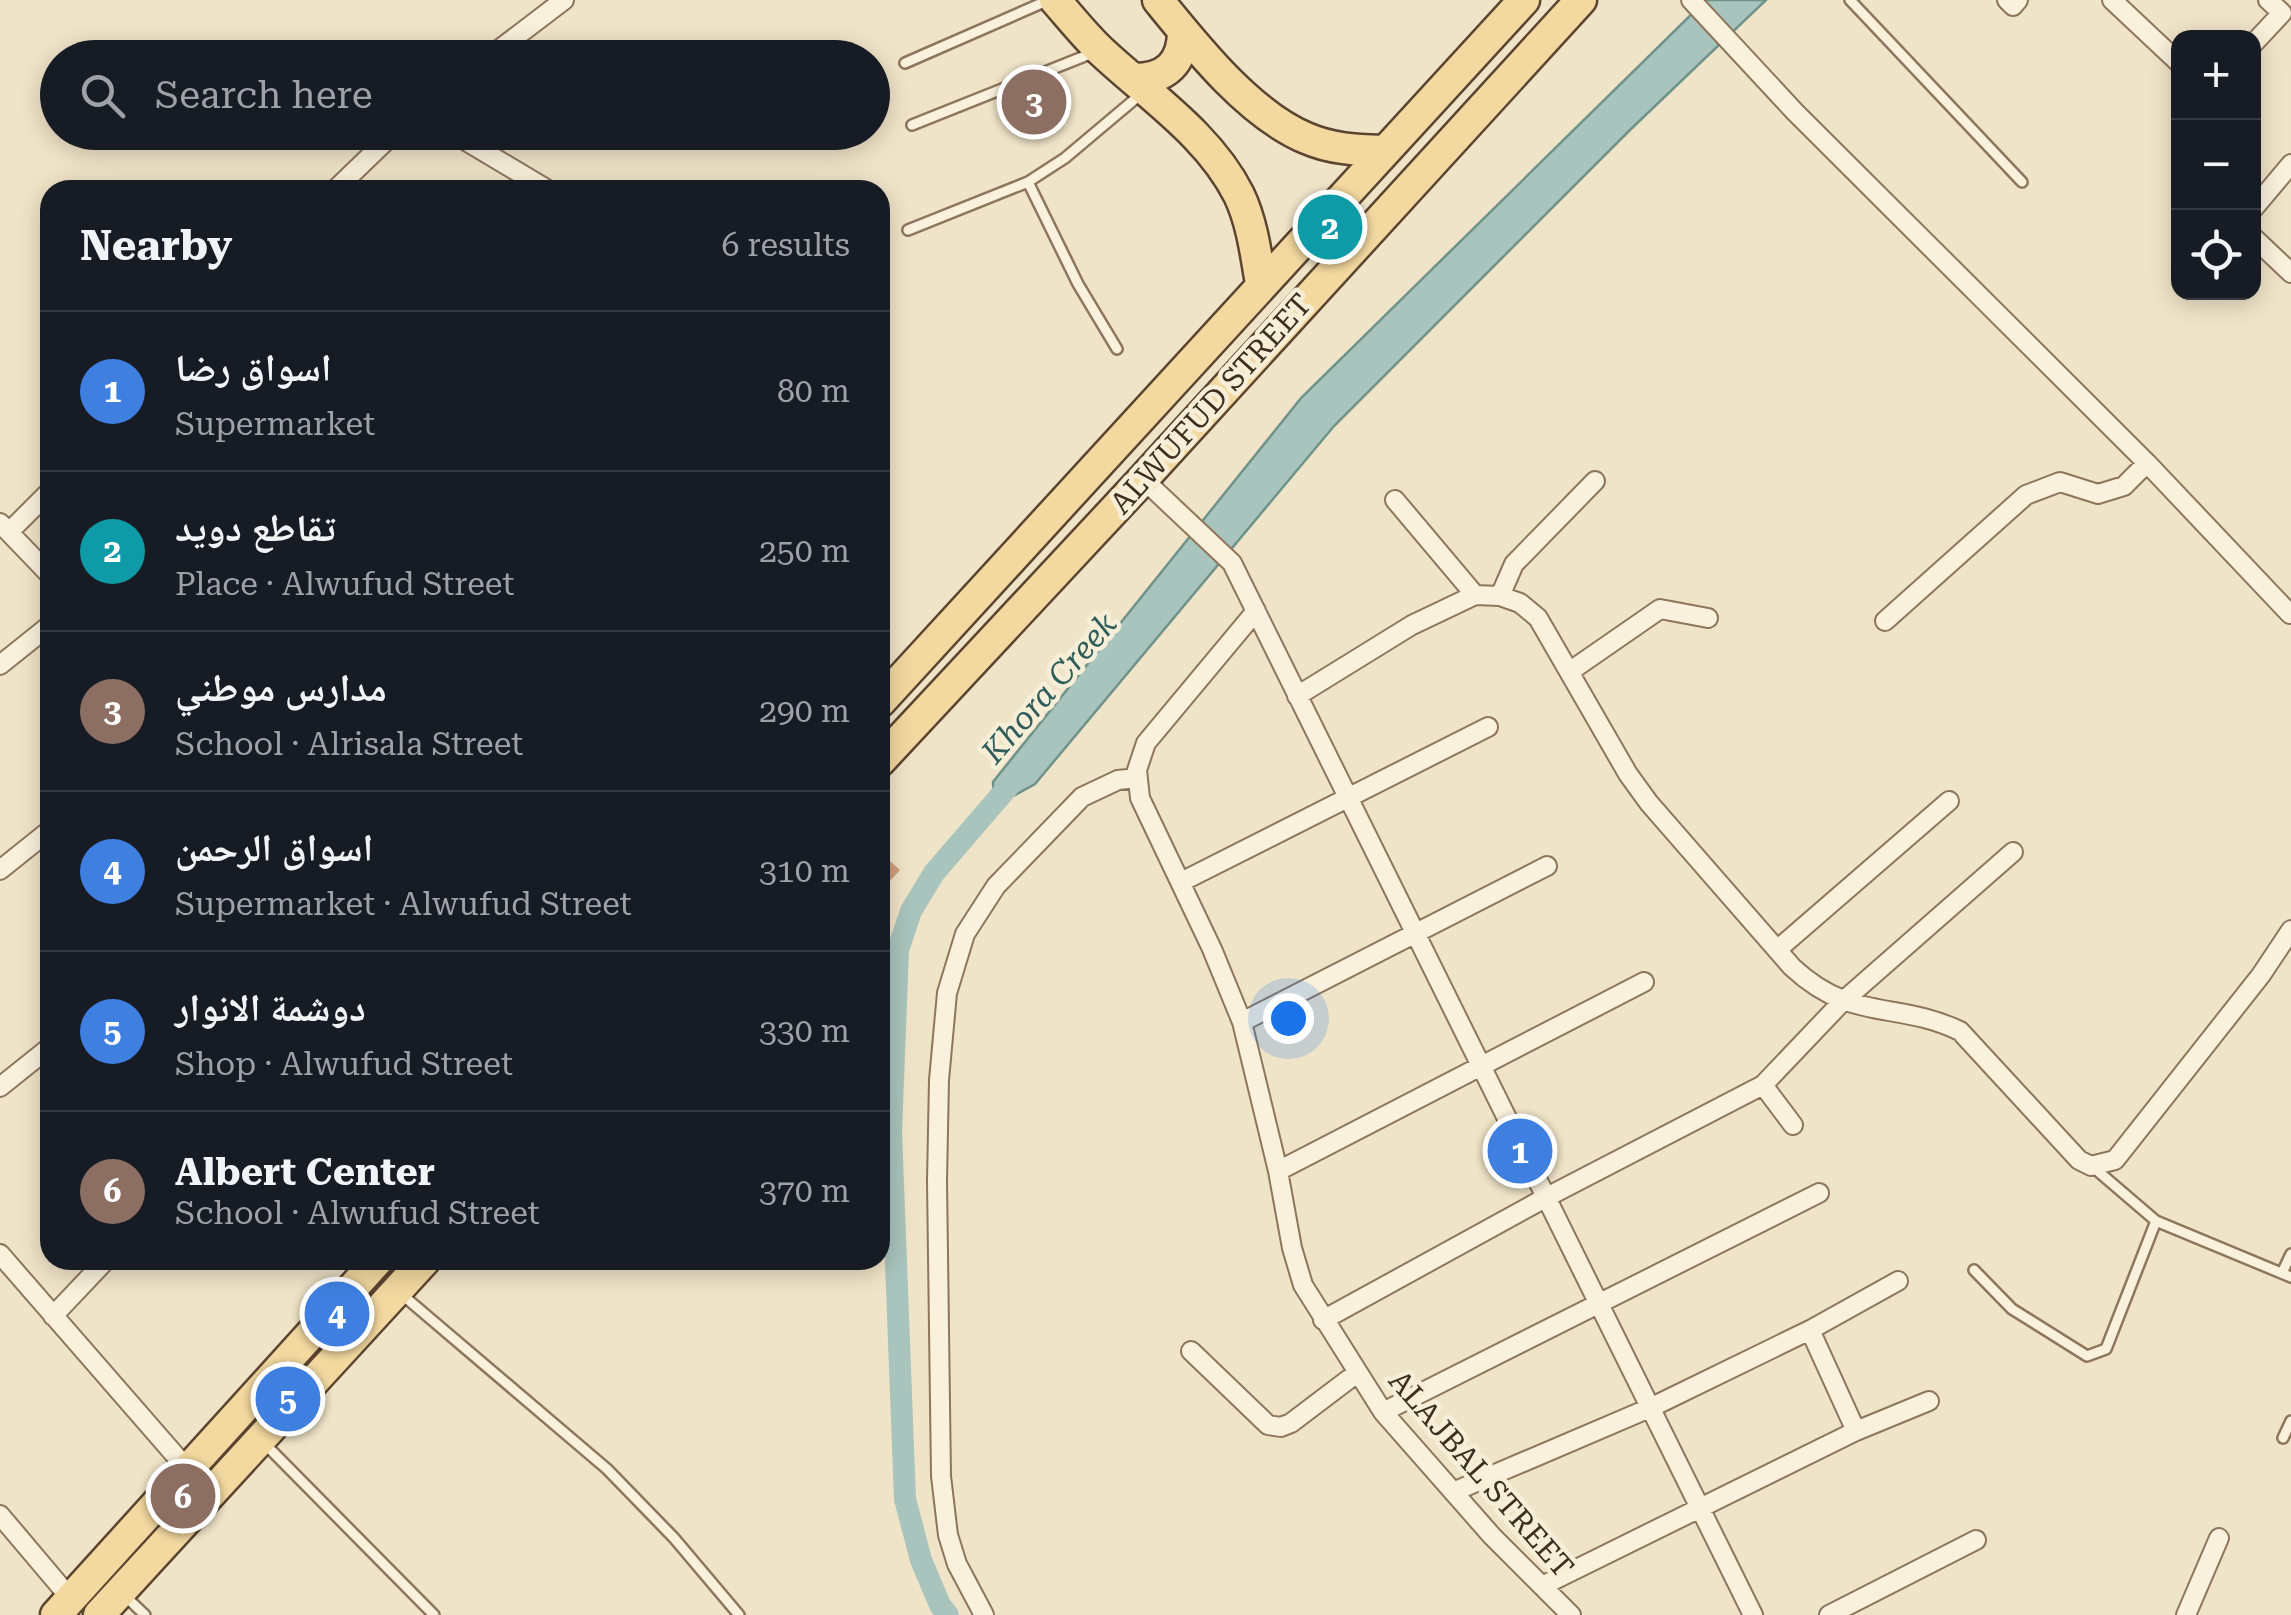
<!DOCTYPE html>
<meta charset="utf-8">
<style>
:root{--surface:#171b24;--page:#242831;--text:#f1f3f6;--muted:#9ea1a6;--line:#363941;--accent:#7c3aed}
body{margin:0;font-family:"Roboto Serif","Noto Naskh Arabic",serif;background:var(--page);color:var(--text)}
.controls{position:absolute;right:30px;top:30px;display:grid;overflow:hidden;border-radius:20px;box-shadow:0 5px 25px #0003}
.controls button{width:90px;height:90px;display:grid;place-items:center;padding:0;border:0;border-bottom:2px solid var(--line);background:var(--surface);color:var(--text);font:50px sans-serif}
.you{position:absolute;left:1288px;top:1018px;width:35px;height:35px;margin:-25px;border:8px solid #fff;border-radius:50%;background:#1a73e8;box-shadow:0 0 0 15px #1a73e833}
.badge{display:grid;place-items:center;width:65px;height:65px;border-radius:50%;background:var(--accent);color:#fff;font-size:32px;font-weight:700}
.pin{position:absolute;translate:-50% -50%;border:5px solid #fff;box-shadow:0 2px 10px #0006}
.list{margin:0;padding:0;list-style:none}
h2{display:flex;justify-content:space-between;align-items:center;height:130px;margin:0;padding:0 40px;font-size:42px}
h2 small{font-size:32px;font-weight:400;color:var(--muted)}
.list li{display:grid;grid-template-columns:65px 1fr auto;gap:30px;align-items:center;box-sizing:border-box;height:160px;padding:0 40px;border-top:2px solid var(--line)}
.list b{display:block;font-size:38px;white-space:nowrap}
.list p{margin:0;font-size:32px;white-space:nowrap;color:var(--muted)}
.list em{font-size:32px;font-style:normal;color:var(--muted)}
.icon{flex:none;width:55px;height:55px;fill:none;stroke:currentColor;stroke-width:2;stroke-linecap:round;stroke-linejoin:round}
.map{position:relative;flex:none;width:2291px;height:1615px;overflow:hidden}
.search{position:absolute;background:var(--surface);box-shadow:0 5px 25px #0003;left:40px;top:40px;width:850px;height:110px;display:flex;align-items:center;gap:25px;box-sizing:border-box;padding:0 35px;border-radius:55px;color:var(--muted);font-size:38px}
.panel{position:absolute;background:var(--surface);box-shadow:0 5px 25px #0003;left:40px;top:180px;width:850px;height:1090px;border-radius:30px}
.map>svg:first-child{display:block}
.water{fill:#a9c4bc;stroke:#6f938a;stroke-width:2.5}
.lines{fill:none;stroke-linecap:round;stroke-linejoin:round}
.canal{stroke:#a9c4bc;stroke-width:22}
.building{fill:#cf9f7d}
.lane-casing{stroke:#8d765c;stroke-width:14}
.street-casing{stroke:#8d765c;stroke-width:22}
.primary-casing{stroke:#5b4430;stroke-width:35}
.lane{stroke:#faf1dc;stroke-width:9}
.street{stroke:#faf1dc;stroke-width:18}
.primary{stroke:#f3d9a0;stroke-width:30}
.labels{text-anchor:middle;stroke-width:9;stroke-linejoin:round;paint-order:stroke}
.street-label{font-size:30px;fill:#3d2e20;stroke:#f7eed8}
.water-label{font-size:32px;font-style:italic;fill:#2f5d5a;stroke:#f7eed8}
</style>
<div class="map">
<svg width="2291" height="1615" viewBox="0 0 2291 1615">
<rect width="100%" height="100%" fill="#f0e4c8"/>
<path class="water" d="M 1706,0 L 1766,0 L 1631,129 L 1334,426 L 1035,784 L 1015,795 L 994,799 L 993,782 L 1301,398 Z"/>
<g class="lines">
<path class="canal" d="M 948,1615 L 940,1605 L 921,1560 L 905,1499 L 891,1132 L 898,950 L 911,911 L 934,873 L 1014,780"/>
</g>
<path class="building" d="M 880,852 L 900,870 L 880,892 Z"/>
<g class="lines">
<defs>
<path id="lane" d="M 1850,0 L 2022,182
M 905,63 L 1049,0
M 912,125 L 1095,52
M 1028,182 L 1078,284 L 1117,349
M 908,230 L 1028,182 L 1065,158 L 1141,94
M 2093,1167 L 2156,1221 L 2291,1277
M 1974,1270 L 2012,1309 L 2087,1356 L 2106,1349 L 2156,1221
M 2282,1273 L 2291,1254
M 399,1292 L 607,1469 L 674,1538 L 739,1615
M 2283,1438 L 2291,1421
M 265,1444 L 434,1615
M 123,1594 L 145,1615"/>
<path id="street" d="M 1691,0 L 1795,112 L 2147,463 L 2290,614
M 2007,0 L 2013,6 L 2018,0
M 2112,0 L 2178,62
M 2254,43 L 2282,13 L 2268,0
M 488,58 L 564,0
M 451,132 L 548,190
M 335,190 L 395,132
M 2254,208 L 2291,164
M 2254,238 L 2291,273
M 1143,479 L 1232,563 L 1753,1615
M 1395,500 L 1475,595
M 0,523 L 50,575
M 9,532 L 50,491
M 1500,596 L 1514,564 L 1595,481
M 1256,611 L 1146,743 L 1137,770 L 1140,798 L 1212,949 L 1242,1022 L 1278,1171 L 1292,1248 L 1303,1285 L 1383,1412 L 1492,1536 L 1571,1615
M 1885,621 L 2026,495 L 2060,482 L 2098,494 L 2124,486 L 2147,463
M 0,665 L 50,625
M 1569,672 L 1660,609 L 1708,618
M 1297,696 L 1412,625 L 1475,595 L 1500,596 L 1520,603 L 1538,618 L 1628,774 L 1649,803 L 1792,967 C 1852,1023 1895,1000 1960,1031 L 2079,1160 L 2091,1166 L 2115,1160 L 2261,975 L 2291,930
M 0,870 L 50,830
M 1181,882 L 1488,727
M 1777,950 L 1949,801
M 1242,1022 L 1547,866
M 1763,1085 L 1793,1125
M 0,1087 L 50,1047
M 1278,1171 L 1644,982
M 0,1254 L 188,1470
M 53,1316 L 106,1260
M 1323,1320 L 1545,1198 L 1763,1085 L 1842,1002 L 2013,852
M 1810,1330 L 1898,1281
M 1191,1351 L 1268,1425 L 1281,1427 L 1291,1423 L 1357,1373
M 1383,1412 L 1819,1193
M 1453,1492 L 1652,1407 L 1810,1330 L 1856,1431
M 0,1515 L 71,1599
M 1542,1586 L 1856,1431 L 1929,1401
M 984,1615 L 957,1564 L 948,1535 L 941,1476 L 937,1181 L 939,1080 L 947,993 L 965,934 L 996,886 L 1082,797 L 1118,780 L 1137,778
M 1829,1615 L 1976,1540
M 2186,1615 L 2219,1538"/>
<path id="primary" d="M 1055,0 C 1070,17 1085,36 1101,51 C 1149,96 1209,135 1239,195 C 1252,222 1256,254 1261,284
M 1158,0 C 1196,47 1249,114 1306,138 C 1331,149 1356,150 1383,151
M 1134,79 C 1166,79 1183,63 1183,31
M 880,702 L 1524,0
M 880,761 L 1143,479 L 1581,0
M 56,1615 L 378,1260
M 99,1615 L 425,1260"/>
</defs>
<use href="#lane" class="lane-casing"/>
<use href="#street" class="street-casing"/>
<use href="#primary" class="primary-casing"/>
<use href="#lane" class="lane"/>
<use href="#street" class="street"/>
<use href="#primary" class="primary"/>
</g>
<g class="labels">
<g class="street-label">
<text transform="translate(1211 404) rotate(-48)" y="10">ALWUFUD STREET</text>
<text transform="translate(1481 1474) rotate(49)" y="10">ALAJBAL STREET</text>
</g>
<g class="water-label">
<text transform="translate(1049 688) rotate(-49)" y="11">Khora Creek</text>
</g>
</g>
</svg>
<div class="controls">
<button>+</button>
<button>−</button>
<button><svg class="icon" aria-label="locate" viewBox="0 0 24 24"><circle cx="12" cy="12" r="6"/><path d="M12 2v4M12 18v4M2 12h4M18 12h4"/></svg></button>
</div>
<div class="you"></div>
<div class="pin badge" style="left:1520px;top:1151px;background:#3f7fe0">1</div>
<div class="pin badge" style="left:1330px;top:227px;background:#0f9aa8">2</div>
<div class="pin badge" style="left:1034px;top:102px;background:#8d6e63">3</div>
<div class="pin badge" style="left:337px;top:1314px;background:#3f7fe0">4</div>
<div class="pin badge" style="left:288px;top:1399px;background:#3f7fe0">5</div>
<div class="pin badge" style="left:183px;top:1496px;background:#8d6e63">6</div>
<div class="search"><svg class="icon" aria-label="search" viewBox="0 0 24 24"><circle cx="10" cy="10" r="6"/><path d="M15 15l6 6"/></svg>Search here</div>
<section class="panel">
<h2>Nearby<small>6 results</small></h2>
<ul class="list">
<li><span class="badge" style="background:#3f7fe0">1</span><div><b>اسواق رضا</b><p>Supermarket</p></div><em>80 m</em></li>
<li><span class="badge" style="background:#0f9aa8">2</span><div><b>تقاطع دويد</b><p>Place · Alwufud Street</p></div><em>250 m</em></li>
<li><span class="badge" style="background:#8d6e63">3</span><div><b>مدارس موطني</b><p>School · Alrisala Street</p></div><em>290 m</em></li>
<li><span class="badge" style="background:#3f7fe0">4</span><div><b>اسواق الرحمن</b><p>Supermarket · Alwufud Street</p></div><em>310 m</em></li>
<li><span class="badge" style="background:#3f7fe0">5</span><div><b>دوشمة الانوار</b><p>Shop · Alwufud Street</p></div><em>330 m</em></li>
<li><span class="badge" style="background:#8d6e63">6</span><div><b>Albert Center</b><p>School · Alwufud Street</p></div><em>370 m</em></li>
</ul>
</section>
</div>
